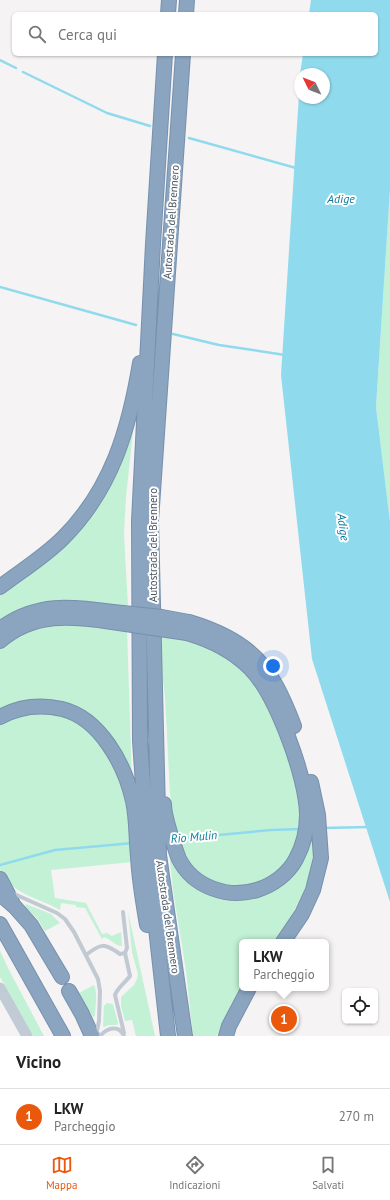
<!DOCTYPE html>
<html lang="it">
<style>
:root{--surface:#fff;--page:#f6f6f6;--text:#222;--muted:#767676;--line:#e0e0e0;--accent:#ea580c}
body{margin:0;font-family:"PT Sans",sans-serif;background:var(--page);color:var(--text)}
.controls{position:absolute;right:12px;bottom:12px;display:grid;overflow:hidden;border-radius:6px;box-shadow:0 1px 3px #0004}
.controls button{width:36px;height:36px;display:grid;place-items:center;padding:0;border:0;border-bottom:1px solid var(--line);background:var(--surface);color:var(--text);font:20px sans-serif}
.compass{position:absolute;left:294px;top:68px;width:36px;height:36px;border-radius:50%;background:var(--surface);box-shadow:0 1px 3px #0004;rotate:313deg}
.you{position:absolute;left:273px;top:666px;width:14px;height:14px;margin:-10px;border:3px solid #fff;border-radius:50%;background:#1a73e8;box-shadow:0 0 0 6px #1a73e833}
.badge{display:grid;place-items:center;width:26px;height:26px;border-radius:50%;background:var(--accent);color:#fff;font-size:13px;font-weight:700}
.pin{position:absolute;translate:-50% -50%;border:2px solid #fff;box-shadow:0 1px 4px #0006}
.popup{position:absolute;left:239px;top:939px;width:90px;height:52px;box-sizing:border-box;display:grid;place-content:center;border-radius:6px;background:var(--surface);filter:drop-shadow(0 1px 3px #0005);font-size:13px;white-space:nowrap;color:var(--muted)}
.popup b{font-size:15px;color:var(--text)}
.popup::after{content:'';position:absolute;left:50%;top:100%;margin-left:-8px;border:8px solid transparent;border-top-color:var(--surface)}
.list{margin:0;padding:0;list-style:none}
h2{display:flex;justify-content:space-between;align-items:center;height:52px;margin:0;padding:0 16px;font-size:17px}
h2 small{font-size:13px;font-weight:400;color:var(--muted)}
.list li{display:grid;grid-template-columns:26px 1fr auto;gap:12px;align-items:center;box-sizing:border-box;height:56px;padding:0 16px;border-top:1px solid var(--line)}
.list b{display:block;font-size:15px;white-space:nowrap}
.list p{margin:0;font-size:13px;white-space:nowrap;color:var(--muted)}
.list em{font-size:13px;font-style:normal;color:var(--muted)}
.icon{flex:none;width:22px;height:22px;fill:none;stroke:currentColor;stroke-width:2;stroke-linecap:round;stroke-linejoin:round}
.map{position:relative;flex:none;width:390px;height:1036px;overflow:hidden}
.search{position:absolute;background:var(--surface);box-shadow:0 1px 3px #0004;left:12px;right:12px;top:12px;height:44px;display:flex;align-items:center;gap:10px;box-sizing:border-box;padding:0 14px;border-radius:6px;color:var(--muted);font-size:15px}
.sheet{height:108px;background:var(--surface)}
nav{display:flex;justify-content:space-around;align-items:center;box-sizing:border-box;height:56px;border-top:1px solid var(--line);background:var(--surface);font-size:11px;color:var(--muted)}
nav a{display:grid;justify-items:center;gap:2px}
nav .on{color:var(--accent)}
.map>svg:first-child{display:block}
.green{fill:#c3f1d5}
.water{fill:#90daee}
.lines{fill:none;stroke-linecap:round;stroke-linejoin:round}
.stream{stroke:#90daee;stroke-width:2.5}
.highway-casing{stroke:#7690ad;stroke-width:16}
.lane{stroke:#c1cad2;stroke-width:4}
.secondary{stroke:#c1cbd6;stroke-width:11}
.highway{stroke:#8ba5c1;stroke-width:14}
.highway-bridge-casing{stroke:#7690ad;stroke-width:16;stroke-linecap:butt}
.highway-bridge{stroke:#8ba5c1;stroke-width:14}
.labels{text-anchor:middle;stroke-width:4;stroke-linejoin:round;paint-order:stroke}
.street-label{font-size:11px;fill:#4a5661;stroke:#fff}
.water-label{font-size:12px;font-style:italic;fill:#0c7c9b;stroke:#fff}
</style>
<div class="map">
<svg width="390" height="1036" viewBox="0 0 390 1036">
<rect width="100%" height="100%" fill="#f5f3f3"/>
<path class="green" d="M 390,189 L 390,522 L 376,407 Z
M 135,413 L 126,497 L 124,534 L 128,607 L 0,621 L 0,592 L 63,543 Z
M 57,623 L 127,629 L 132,782 L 77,710 L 0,712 L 0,647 L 24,631 Z
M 169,634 L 220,650 L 251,676 L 275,718 L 301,799 L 302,816 L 297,845 L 281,870 L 260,885 L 228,889 L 202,878 L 185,859 L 174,827 L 170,794 L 165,697 L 158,639 Z
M 49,712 C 57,715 67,716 75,721 C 124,750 129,811 132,862 L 51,870 L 55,898 L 86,903 L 102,934 L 107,933 L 112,936 L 121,932 L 122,946 C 115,946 111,939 104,937 L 102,939 L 85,908 L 76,907 L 76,905 L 61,903 L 60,910 C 38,897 14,896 0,870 L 0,723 L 17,715 Z
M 310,824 C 322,866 298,910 273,942 L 242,942 L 242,985 L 228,1011 L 217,1036 L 193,1036 L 186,971 L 173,890 L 169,851 L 195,885 L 269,891 Z
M 26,904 L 51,914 L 60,923 L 45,931 L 37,918 L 25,907 Z
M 128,912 L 155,1036 L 136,1036 L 132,1020 L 125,1021 L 121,1006 L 121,997 L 134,985 L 137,979 L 138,974 L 132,952 Z
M 0,951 L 9,970 L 44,1036 L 33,1036 L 0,977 Z
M 94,985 C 98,994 95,1007 95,1016 L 93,1017 L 79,993 Z
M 107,1003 L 113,1004 L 118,1023 L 117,1025 L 109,1025 L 104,1027 L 103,1026 L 104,1006 Z"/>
<path class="water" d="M 311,0 L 390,0 L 390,189 L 376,407 L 390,522 L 390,902 L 312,659 L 281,375 L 300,79 L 300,98 L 324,98 L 324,74 L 300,74 L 303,54 L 376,54 L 376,14 L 309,14 Z"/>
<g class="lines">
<path class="stream" d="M 0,60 L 16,68
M 23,72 L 107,113 L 150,126
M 189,138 L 296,168
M 0,287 L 136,325
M 173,334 L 219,345 L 285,355
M 324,828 L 369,827
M 176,839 L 271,830 L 301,829
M 0,865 L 55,850 L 133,843"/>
<defs>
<path id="highway" d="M 168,14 L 169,0
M 186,14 L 187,0
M 165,54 L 153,244 L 139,521 L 140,741 L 148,856 L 168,1036
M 183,54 L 151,521 L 159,855 L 185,1036
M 0,587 C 21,571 44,557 63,538 C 112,489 129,429 140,363
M 189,622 C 252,641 271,666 294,726
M 0,629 C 36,602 71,606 113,612
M 0,641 C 34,612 71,616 112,622
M 0,717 C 20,706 40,704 62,709 C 100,718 125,765 133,801 C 137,819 136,838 138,856 C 139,879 143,902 147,925
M 164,804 C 164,815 168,825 171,836 C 174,844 176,852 179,859 C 193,887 228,899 257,890 C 273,885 288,874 296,859 C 303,846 307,830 307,815 C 307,778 276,694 250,668 C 232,650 211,640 187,633
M 0,879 L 12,902
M 0,894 L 15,907 L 31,925 L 62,977
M 0,924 L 63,1036
M 283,942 L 302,914 L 313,890 L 321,858 L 318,815 L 311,782
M 69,991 L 82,1014 L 92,1036
M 226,1036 L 229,1026 L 249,988"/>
</defs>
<use href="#highway" class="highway-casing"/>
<path class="lane" d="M 12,893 L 57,913 L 65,919 L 74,932 L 98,979 L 100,991 L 99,1021 L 96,1036
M 86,955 C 101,943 104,943 120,954 L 125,953 L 127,948 L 123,912
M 124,1033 L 115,995 C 118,987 125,983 130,976 L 125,953
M 100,1036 C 107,1028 119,1024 124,1036"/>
<path class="secondary" d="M 0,988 L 27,1036"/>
<use href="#highway" class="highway"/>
<defs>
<path id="highway-bridge" d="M 113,612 L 162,617 L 189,622
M 112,622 L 187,633"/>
</defs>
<use href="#highway-bridge" class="highway-bridge-casing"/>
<use href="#highway-bridge" class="highway-bridge"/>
</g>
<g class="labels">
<g class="street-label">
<text transform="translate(171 222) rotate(-86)" y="4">Autostrada del Brennero</text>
<text transform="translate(153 545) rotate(-90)" y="4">Autostrada del Brennero</text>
<text transform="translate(168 917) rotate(82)" y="4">Autostrada del Brennero</text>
</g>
<g class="water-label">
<text x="341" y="203">Adige</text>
<text transform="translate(343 527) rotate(82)" y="4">Adige</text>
<text transform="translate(194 837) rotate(-5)" y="4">Rio Mulin</text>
</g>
</g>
</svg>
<div class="controls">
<button><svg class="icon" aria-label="locate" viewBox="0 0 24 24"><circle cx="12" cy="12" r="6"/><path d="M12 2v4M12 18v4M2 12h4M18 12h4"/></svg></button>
</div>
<svg class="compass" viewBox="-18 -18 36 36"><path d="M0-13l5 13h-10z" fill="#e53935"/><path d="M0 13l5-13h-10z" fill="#767676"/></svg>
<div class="you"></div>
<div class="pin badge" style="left:284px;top:1019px">1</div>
<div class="popup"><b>LKW</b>Parcheggio</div>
<div class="search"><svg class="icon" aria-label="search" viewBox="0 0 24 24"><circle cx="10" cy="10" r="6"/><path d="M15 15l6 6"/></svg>Cerca qui</div>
</div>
<section class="sheet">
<h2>Vicino<small></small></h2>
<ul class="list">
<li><span class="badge">1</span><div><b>LKW</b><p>Parcheggio</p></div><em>270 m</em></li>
</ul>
</section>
<nav>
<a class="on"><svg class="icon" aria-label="map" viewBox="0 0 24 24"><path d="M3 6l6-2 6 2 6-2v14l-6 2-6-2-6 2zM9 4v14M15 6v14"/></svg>Mappa</a>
<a><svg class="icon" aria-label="directions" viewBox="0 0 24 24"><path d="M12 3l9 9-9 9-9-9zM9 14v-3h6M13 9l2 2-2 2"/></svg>Indicazioni</a>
<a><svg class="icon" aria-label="saved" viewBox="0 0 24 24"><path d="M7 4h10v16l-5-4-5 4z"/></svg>Salvati</a>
</nav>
